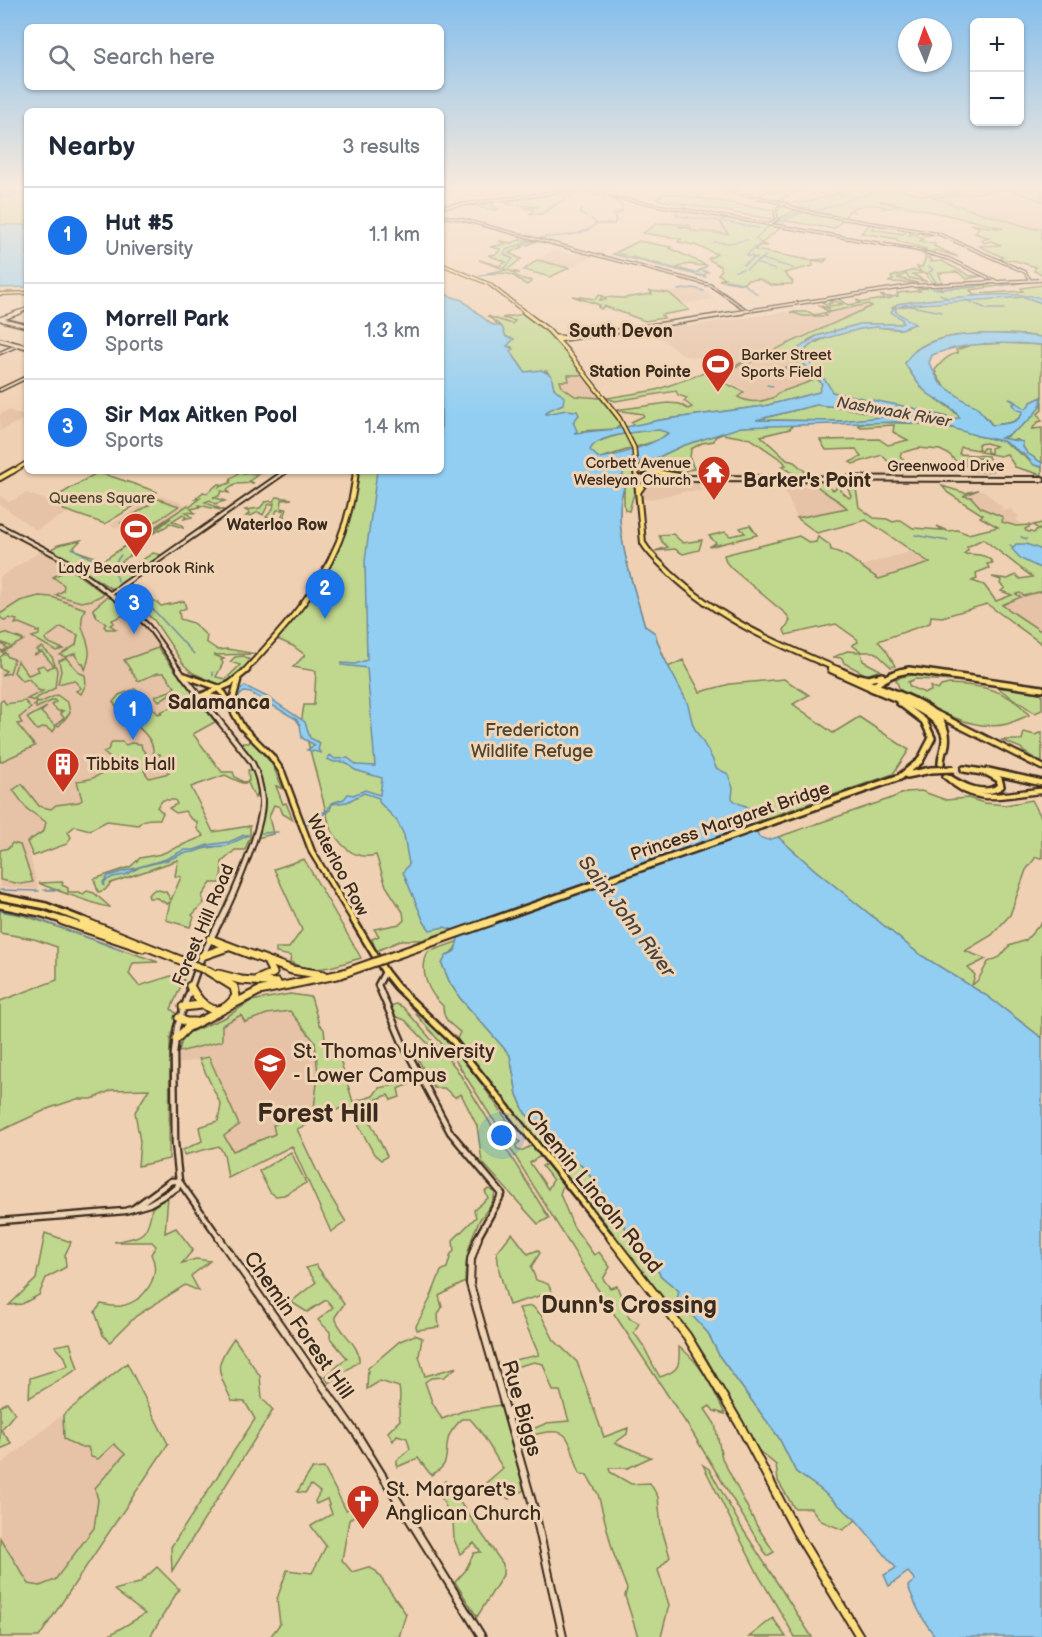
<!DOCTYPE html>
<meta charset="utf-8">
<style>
:root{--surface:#fff;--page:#f2f2f3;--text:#1f2937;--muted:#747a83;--line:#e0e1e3;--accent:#1a73e8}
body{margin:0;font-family:"Balsamiq Sans",sans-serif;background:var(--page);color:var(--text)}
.controls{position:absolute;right:18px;top:18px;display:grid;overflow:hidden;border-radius:9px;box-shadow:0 2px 4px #0004}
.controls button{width:54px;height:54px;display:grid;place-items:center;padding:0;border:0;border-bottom:2px solid var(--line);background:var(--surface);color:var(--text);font:30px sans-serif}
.compass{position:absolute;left:898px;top:18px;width:54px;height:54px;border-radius:50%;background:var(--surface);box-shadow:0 2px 4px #0004;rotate:358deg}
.you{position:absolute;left:502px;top:1136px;width:21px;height:21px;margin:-15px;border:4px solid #fff;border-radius:50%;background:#1a73e8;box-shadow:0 0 0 9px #1a73e833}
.badge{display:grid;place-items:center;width:39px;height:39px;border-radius:50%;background:var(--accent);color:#fff;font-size:20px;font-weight:700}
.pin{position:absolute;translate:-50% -50px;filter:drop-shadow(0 2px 3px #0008)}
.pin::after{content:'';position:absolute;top:32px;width:21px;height:18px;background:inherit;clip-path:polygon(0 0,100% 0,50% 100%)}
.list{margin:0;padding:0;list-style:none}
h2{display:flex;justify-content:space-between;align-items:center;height:78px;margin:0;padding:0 24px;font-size:26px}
h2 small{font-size:20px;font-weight:400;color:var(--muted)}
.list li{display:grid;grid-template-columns:39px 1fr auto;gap:18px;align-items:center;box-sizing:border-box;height:96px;padding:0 24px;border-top:2px solid var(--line)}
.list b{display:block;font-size:22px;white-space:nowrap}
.list p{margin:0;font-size:20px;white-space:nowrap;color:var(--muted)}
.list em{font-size:20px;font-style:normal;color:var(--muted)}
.icon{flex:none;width:33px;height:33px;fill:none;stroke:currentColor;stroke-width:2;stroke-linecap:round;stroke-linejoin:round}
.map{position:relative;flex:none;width:1042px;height:1637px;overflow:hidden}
.search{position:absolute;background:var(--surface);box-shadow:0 2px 4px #0004;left:24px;top:24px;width:420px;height:66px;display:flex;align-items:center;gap:15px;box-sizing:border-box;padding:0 21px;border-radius:9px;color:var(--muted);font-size:22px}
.panel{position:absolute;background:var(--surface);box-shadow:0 2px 4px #0004;left:24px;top:108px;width:420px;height:366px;border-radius:9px}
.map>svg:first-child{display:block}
.built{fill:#e6c2a6}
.green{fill:#c0d78e;stroke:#7e8056;stroke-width:1.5;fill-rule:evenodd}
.water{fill:#91cef2;stroke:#6f8c9d;stroke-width:1.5;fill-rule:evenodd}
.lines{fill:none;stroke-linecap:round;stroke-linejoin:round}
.stream{stroke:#6f8c9d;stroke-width:1.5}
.tertiary-far5-casing{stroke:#3b2a1e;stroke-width:4}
.tertiary-far4-casing{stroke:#3b2a1e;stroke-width:5}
.tertiary-far3-casing{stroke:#3b2a1e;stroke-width:7}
.tertiary-far2-casing{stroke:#3b2a1e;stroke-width:8}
.tertiary-far1-casing{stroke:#3b2a1e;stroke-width:9}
.tertiary-casing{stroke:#3b2a1e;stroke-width:10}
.secondary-far2-casing{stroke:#3b2a1e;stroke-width:4.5}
.secondary-far1-casing{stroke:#3b2a1e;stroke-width:6}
.secondary-casing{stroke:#3b2a1e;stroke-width:8}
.primary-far5-casing{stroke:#3b2a1e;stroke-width:4.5}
.primary-far4-casing{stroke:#3b2a1e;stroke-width:6}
.primary-far3-casing{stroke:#3b2a1e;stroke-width:8}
.primary-far2-casing{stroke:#3b2a1e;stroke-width:9}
.primary-far1-casing{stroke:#3b2a1e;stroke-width:10}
.primary-casing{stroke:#3b2a1e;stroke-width:11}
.trunk-far1-casing{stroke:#3b2a1e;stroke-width:8}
.trunk-casing{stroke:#3b2a1e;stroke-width:10}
.motorway-far1-casing{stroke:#3b2a1e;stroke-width:10}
.motorway-casing{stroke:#3b2a1e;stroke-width:11}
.tertiary-far5{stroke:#efd5b6;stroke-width:1.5}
.tertiary-far4{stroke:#efd5b6;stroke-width:2}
.tertiary-far3{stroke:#efd5b6;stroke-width:3}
.tertiary-far2{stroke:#efd5b6;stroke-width:4}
.tertiary-far1{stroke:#efd5b6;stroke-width:4.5}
.tertiary{stroke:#efd5b6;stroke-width:6}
.secondary-far2{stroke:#efd5b6;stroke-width:2}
.secondary-far1{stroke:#efd5b6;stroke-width:3}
.secondary{stroke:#efd5b6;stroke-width:4}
.primary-far5{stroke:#fddf80;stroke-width:2}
.primary-far4{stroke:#fddf80;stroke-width:3}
.primary-far3{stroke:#fddf80;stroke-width:4}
.primary-far2{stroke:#fddf80;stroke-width:4.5}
.primary-far1{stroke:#fddf80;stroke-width:5}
.primary{stroke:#fddf80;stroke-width:7}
.trunk-far1{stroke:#fddf80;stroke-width:4}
.trunk{stroke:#fddf80;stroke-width:5}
.motorway-far1{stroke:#fddf80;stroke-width:5}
.motorway{stroke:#fddf80;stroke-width:7}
.motorway-bridge-far1-casing{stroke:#3b2a1e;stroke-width:10;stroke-linecap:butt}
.motorway-bridge-casing{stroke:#3b2a1e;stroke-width:11;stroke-linecap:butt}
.motorway-bridge-far1{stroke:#fddf80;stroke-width:5}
.motorway-bridge{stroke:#fddf80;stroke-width:7}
.labels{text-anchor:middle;stroke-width:6;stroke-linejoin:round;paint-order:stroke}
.far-poi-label{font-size:15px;fill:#3b2a1e;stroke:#efd5b6;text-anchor:start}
.far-street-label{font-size:15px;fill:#3b2a1e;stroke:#efd5b6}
.far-park-label{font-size:15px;fill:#4f442f;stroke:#efd5b6}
.far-neighbourhood-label{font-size:16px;font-weight:bold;fill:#3b2a1e;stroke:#efd5b6}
.far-water-label{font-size:16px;font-style:italic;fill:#48433e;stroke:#efd5b6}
.far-quarter-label{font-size:18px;font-weight:bold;fill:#3b2a1e;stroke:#efd5b6}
.park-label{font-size:18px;fill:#4f442f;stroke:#efd5b6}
.poi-label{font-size:18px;fill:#3b2a1e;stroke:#efd5b6;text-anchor:start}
.street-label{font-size:18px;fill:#3b2a1e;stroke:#efd5b6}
.far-district-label{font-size:20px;font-weight:bold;fill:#3b2a1e;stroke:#efd5b6}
.neighbourhood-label{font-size:20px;font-weight:bold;fill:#3b2a1e;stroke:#efd5b6}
.water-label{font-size:20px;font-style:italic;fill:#48433e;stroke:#efd5b6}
.near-poi-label{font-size:21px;fill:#3b2a1e;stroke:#efd5b6;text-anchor:start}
.near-street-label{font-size:21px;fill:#3b2a1e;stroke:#efd5b6}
.near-neighbourhood-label{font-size:24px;font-weight:bold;fill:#3b2a1e;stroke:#efd5b6}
.near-quarter-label{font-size:26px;font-weight:bold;fill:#3b2a1e;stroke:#efd5b6}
</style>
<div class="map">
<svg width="1042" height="1637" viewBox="0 0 1042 1637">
<rect width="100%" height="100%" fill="#f0d0b2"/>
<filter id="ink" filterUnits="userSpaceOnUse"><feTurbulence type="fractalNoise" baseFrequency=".0167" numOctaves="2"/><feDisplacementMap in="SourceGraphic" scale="12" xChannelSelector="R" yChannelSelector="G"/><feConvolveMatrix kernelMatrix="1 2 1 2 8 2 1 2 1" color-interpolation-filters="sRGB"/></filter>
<g filter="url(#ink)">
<path class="built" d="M 1001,189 L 1020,192 L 1042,201 L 1042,228 L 1036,229 L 930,198 Z
M 677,210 L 730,219 L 746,237 L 649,229 Z
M 553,250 L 573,255 L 581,251 L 596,255 L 550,277 L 524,269 Z
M 693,288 L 704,291 L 715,299 L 682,304 L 669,293 Z
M 868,304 L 873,306 L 808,333 L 763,355 L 716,371 L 709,368 L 711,359 L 709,353 L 705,347 L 709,359 L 685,356 L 651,331 L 666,328 L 659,325 L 682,322 L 689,326 L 784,312 L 814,315 Z
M 778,352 L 793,359 L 797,363 L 795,365 L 812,381 L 778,393 L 776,397 L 765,401 L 750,404 L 737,397 L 746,390 L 712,374 Z
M 568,375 L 586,375 L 604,399 L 575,396 L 560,386 L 560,381 Z
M 8,410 L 27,417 L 0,431 L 0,414 Z
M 656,477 L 697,477 L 701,491 L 688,491 L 650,499 L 638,499 L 641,486 Z
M 783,487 L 821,487 L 848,508 L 797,518 Z
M 983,490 L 1003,508 L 1000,510 L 1009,510 L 1009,508 L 1019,516 L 1016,519 L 1023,525 L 1005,524 L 996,514 L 981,508 L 971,497 L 963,496 Z
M 26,493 L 49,501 L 69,512 L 36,530 L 0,504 L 0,496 L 9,502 Z
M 157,495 L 188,505 L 139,535 L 110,525 Z
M 44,549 L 59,557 L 130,609 L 158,639 L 219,721 L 189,734 L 210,775 L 27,843 L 38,889 L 0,887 L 0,577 Z
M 912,551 L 930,564 L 879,579 L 861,566 Z
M 1042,591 L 1042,632 L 1002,605 L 1021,597 Z
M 290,1011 L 315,1042 L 318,1074 L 314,1109 L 273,1124 L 276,1134 L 233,1151 L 224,1136 L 239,1125 L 209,1057 L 179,1064 L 179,1052 L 222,1041 L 222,1025 L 241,1014 L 245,1022 L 267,1014 Z
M 127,1363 L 168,1444 L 33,1637 L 0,1637 L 0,1465 Z"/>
<path class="green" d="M 0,187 L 6,188 L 7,191 L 27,193 L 27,225 L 0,225 Z
M 771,187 L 810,187 L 778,200 C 789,203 800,205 812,201 C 825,198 831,192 845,195 L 835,191 L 849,187 L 910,187 L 902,190 L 923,196 L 959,192 L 941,187 L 1042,187 L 1042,201 L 1009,189 L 932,198 L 1035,229 L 1042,228 L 1042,274 L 1034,271 L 1036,267 C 1031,266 1015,260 1011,260 C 1007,260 1004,260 1000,259 L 1003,257 L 979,246 L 1001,245 L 991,241 L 984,243 L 982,240 L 989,238 L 975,233 L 979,227 L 970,224 L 1003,229 L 1000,227 L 880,200 L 881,202 L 899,206 L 881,209 L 885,207 C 873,203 858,204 850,210 L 856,212 L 849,211 L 845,217 L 850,219 L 811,211 L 808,207 L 797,209 L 776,220 L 656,199 L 665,193 L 775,210 L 783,205 L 756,198 L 769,191 L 765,189 Z
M 575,190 L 605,193 L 592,196 L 600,194 L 578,191 L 541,214 L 530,214 L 534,210 L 524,208 L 539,207 L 507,204 L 511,200 L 496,201 L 491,205 L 498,209 L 496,210 L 472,206 L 478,202 Z
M 801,211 L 841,218 L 841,222 L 835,228 L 830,228 L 786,221 L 781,225 L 774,224 L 782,218 Z
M 726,218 L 781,227 L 761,244 L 768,246 L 759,246 L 755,250 L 809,260 L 827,259 L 824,262 L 812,260 L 813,266 L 784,273 L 793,282 L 792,284 L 771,285 L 759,279 L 747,280 L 743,284 L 719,280 L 725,278 L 718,274 L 722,270 L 720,266 L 708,259 L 717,254 L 695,245 L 678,242 L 681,239 L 643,233 L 658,223 L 691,225 L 678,227 L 691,228 L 691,231 L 728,234 L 720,222 Z
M 870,224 L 875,225 L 872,229 L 903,234 L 908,230 L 913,230 L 909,235 L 912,235 L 915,231 L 935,234 L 926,236 L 919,232 L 916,236 L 923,239 L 920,241 L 935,244 L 934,246 L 958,257 L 935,250 L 932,253 L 934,254 L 928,258 L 932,260 L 930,262 L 942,261 L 970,276 L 982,276 L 967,279 L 957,272 L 939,273 L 942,282 L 933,283 L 928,278 L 927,273 L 912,274 L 927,282 L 909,278 L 906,274 L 898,278 L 918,283 L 888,282 L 893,280 L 891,277 L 914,270 L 921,272 L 917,267 L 922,267 L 926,257 L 924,255 L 927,253 L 924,252 L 926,249 L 897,241 L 897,239 L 861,233 Z
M 519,240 L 536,241 L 527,245 L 519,245 L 523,247 L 509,253 L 521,259 L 507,270 L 520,273 L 513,273 L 520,278 L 532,281 L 527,285 C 520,282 516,275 508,274 C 501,272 494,275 487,273 L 507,270 L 479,260 L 499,266 L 506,262 L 488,255 L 496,254 L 501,249 L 490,247 L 505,244 L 499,241 L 512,243 Z
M 639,241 L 671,247 L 669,248 L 706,265 C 695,268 692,260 677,268 L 695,273 L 701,270 L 708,272 L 704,275 L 705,277 L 613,254 Z
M 537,260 L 569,268 L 550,277 L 524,270 Z
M 1035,281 L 970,290 L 974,294 L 1023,291 L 1021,288 L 1042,285 L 1042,299 C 1023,289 923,300 897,304 L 892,308 L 902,319 L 903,323 L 900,324 L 860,324 L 816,336 L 808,340 L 799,354 L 806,368 L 822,384 L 820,392 L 764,406 L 660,420 L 635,426 L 631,422 L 644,416 L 643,414 L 615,410 L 668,403 L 680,404 L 688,409 L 692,407 L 684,401 L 687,398 L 678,395 L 676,391 L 615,401 L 607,398 L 656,390 L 704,373 L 744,392 L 738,397 C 751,404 761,402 775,397 L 778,393 L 812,381 L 784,368 L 797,363 L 791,354 L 788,354 L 788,356 L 778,354 L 711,374 L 763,355 L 872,306 L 868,304 L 830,312 L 825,314 L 826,316 L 803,316 L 790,312 L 809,312 L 814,315 L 829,312 L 818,305 L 830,309 L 821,301 L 828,300 L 832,303 L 828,304 L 830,306 L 843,304 L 830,300 L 837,298 L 848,305 L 860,303 L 856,300 L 863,302 L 885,299 L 880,295 L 888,297 L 898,296 L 897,293 L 920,291 L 917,289 L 927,288 L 927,286 L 942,287 L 940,289 L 990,285 L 988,283 L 1001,284 Z
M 650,291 L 669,293 L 689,310 L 661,315 L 664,318 L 645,321 L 604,306 L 601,309 L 598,307 L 600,305 L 572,296 L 595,299 L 599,295 L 603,296 L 600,300 L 606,300 L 604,297 L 624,298 L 652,294 Z
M 1025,297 L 1042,303 L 1042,337 C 1011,333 944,329 917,349 C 913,352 909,358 905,363 C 911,374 919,387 929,394 C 940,403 953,407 960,418 L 958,419 L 832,392 L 829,391 C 827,373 805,367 805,353 C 805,340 860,328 873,327 C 882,327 892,330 901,329 C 905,328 910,325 914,324 L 896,312 L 895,308 L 898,307 L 950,300 Z
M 523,314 L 548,330 L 586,375 L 568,375 L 569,381 L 560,381 L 562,387 L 575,396 L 600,398 L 621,424 L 616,429 L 582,431 L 590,447 C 603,436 653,426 669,432 L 659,440 L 601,458 L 624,471 L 627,462 L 634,461 L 635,490 L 629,511 L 625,510 C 622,499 626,489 623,477 L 621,480 L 624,488 C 610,521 635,592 645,626 L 655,633 C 658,646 664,655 668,667 L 683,660 L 700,692 L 730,684 L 784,679 L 809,695 L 793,704 L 833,733 L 859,717 L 909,750 L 893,774 L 753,823 L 754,826 L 457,931 L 451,930 L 422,940 L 402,940 L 376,951 L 372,939 L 379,936 L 374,929 L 400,924 L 404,920 L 403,912 L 386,886 L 376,855 C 354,861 339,844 330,827 L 304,727 L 301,724 L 304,705 L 314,705 L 316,671 L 293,667 L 305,655 L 293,646 L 277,639 L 280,636 L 277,635 C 317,588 355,535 356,471 L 441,471 L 441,421 L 561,405 L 547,371 L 525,372 L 510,351 L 512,347 L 507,346 L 513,339 L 506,337 L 502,327 L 487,316 L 512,324 L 515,321 L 502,318 Z
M 1005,343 L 1042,345 L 1042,397 L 1031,402 L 1027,410 L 1015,402 L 1013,405 L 1018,410 L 1023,411 C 1018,425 1005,423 992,425 C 978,402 941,395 935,370 C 941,363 947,355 958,353 L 956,350 L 971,345 Z
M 1042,403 L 1042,410 L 1038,414 L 1042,421 L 1038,422 L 1032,429 L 1042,428 L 1042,463 L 1027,453 L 1018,440 L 1001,439 L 1009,435 L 1033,416 Z
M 816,405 L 840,407 L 891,417 L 841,421 L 756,420 Z
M 872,422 L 929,424 L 963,430 L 978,436 L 1003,441 L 1037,466 L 1042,467 L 1042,475 L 1015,467 L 1007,454 L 1000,456 L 980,452 L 983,448 L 987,448 L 987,452 L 991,453 L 991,448 L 996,446 L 986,443 L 978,444 L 979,450 L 961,447 L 959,454 L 988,456 L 992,466 L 979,458 L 966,459 L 963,462 L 994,470 L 985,472 L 975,471 L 969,466 L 959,465 L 950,455 L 940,450 L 919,448 L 901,453 L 900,456 C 912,473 933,467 952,467 L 952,469 L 896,470 L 882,455 L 853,464 L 850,462 L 861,457 L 856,449 L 826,450 L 820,440 L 879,439 L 888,445 L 908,440 L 893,432 L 894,425 L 861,427 L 858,425 Z
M 781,424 L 793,425 L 790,429 L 761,436 L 787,460 L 794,462 L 806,472 C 794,478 793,472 782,466 L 786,465 L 783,461 L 751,439 L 722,434 L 715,437 L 714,441 L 702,443 L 691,449 L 690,458 L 694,469 L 686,470 L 684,475 L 681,472 L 648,470 L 641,467 L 640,461 L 648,462 L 682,446 L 738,427 Z
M 241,471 L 245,471 L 243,474 L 259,474 L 249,481 L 254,483 L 236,484 L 227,490 L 229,493 L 221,491 L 219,496 L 213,497 L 225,501 L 215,504 L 210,500 L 205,502 L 225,511 L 199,505 L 200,507 L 191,509 L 195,513 L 186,512 L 192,517 L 184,519 L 186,516 L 183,514 L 172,521 L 182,525 L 183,528 L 169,523 L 167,526 L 150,535 L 171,518 L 143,536 L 146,537 L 131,550 L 135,552 L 121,562 L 133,566 L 153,553 L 162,555 L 112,589 L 50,550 L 58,545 L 81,540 L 74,547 L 77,551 L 104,560 L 188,505 L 190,507 L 200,498 L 195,499 L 203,492 L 207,493 L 218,484 L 221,484 L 219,487 L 230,483 L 231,479 Z
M 98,472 L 155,491 L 157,492 L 105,524 L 64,510 L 49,501 Z
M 819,479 L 833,490 L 836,489 L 836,484 L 839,484 L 840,490 L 849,498 L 851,496 L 848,489 L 856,489 L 859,507 L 874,518 L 887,519 L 893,522 L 901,520 L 913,528 L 942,530 L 937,526 L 947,531 L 957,530 L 968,534 L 998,527 L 980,517 L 983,515 L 948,493 L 942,486 L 965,493 L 978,490 L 963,496 L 971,497 L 981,508 L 1003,517 L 1002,522 L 1016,526 L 1029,525 L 1031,526 L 1025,529 L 1026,531 L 1034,533 L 1036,530 L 1040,530 L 1033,525 L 1042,523 L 1042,591 L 1024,596 L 1020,593 L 1016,594 L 1021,597 L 1002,605 L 1042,632 L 1042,644 L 987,604 L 942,617 L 931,616 L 930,623 L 878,641 L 886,650 L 895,666 L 891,667 L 875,652 L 862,652 L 852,645 L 858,642 L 857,639 L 836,624 L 786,635 L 784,630 L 790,621 L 787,615 L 731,568 L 726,562 L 724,555 L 799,536 L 810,543 L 816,542 L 818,537 L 830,545 L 831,550 C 848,553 863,570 879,579 L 930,563 L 866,520 L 817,533 L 797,518 L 847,508 C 838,499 823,493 815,484 L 818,483 L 816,480 ZM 983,539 L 1032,577 L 1020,579 L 1016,575 L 1008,579 L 992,577 L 1001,580 L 1000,584 L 1005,588 L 1001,591 L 1012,595 L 996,601 L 984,585 L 972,581 L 977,579 L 976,573 L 989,568 L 987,564 L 993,563 C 986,553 974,555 964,554 L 968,550 L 967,547 Z
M 277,497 L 292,499 L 282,500 L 281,508 L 287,509 L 281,525 L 279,525 L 284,510 L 277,510 L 273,519 L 266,517 L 273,509 L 274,503 L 268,505 L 263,515 L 258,512 L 251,516 L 246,516 L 250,513 L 245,510 L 260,508 L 265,502 L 273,501 Z
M 158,499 L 179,506 L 143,530 L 121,523 Z
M 750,525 L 757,535 L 709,547 L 716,543 L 709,536 L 725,532 L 730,536 L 745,533 L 740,528 Z
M 673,534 L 683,543 L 702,540 L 699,550 L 683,554 L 675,549 L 655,551 L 668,547 L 662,542 L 659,535 Z
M 70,569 L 104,594 L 92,600 L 81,602 L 56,595 L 63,591 L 64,585 L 53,577 Z
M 129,587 L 135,588 C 142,597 153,597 161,606 L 184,601 L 186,608 L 179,611 L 180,619 L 193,623 L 207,636 L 206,642 L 218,650 L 227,649 L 256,654 L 214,655 L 224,659 L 221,660 L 223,663 L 216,677 L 226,679 L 240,665 L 230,662 L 235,657 L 244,656 L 251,661 L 235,679 L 222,686 L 193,673 L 184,665 L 154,620 L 125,597 L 126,593 L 132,593 Z
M 39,596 L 52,597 L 85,609 C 76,629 88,634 89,651 C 90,657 87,664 85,670 L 83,663 L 81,663 L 75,655 L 76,653 L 66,657 L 60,655 L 76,645 L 78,635 L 61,627 L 45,639 L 47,642 L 63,649 L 56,651 L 32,637 L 39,635 L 39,631 L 36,632 L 36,630 L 19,623 L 15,624 L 17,620 L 9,618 L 5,621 L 0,617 L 0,614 L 20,601 Z
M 107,597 L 111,598 L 137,618 L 126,614 L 112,620 L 114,623 L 110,625 L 116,629 L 106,629 L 104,626 L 106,624 L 97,617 L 93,609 Z
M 5,633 L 24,640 L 4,651 L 8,657 L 14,659 L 10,673 L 1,675 L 6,671 L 0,668 L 0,657 L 4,654 L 0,650 L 3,651 L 7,648 L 0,643 L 10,646 L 0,642 L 0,635 Z
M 42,647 L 52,657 L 57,670 L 55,688 L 35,699 L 39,703 L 57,695 L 68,703 L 70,713 L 59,726 L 56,725 L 64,718 L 60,713 L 63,711 L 58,711 L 52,705 L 56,702 L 54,700 L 36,708 L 36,705 L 33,706 L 37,703 L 36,701 L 27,699 L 43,691 L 38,690 L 29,679 L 22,681 L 14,672 L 18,661 L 28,675 L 39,671 L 37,667 L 43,665 L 47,669 L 54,666 L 42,652 L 34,655 L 40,652 L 36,650 Z
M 158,648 L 215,722 L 193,734 L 222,772 L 233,772 L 235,777 L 243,782 L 249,781 L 248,770 L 253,770 L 258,792 L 255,798 L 248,783 L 242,783 L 225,775 L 191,787 L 213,832 L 250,826 L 250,837 L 245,850 L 235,850 L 222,862 L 221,883 L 211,883 L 202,896 L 204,903 L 192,915 L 194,917 L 190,927 L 166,920 L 170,902 L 167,904 L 157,898 L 149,898 L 148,895 L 155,889 L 166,892 L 171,900 L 181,877 L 175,876 L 178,860 L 111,883 L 105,890 L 98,892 L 94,879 L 130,867 L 140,858 L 161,854 L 204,836 L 197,829 L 197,822 L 190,818 L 185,811 L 176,813 L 169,808 L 177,804 L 175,800 L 163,800 L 157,807 L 163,813 L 160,819 C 151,819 144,818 138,825 L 107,821 L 90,830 L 75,826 L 68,832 L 71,837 L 67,844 L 33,856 L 27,842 L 44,831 L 46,822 L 27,809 L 13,790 L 22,784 L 39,806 L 51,809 L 56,805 L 79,802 L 82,800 L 77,781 C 97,779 96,776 113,767 L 113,761 L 103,752 L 108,750 L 112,742 L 122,742 L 126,745 L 131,743 L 141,744 L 142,749 L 151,759 L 147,762 L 149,766 L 144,771 L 149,778 L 169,773 L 160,762 L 160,754 L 153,754 C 156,734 124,719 113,702 L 119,695 L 135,689 L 158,714 L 162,713 L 160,712 L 184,702 L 173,692 L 159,701 L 155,696 L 170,691 L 175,687 L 164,673 L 158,673 L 138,681 L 124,660 Z
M 847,651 L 861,652 L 863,661 L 880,670 L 867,675 L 844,663 L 842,658 L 834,657 Z
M 66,658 L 80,673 L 85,675 L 86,684 L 81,694 L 76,691 L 81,688 L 74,680 L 58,684 L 61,671 L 59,661 Z
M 913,675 L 956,681 L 915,679 L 908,682 L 910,687 L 925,693 L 931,691 L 930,686 L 938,690 L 941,686 L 949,684 C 980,685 1008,689 1029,715 C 1022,718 1014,722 1007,724 C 974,733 928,707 900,690 L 896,680 L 901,677 Z
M 996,687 L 1042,693 L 1042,710 L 1035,713 Z
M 3,700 L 6,704 L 25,701 L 31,708 L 19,718 L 22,723 L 17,724 L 35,746 L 0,762 L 0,702 Z
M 47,707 L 41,712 L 56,727 L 53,732 L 45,727 L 37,730 L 27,718 Z
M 1024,732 L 1035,735 L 1042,732 L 1042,763 L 1024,752 L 1021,748 L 1001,740 L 1022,740 Z
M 250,739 L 272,764 L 283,789 L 276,786 L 283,804 L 286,803 L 293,820 L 283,814 L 280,807 L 274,805 L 269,817 L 273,834 L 257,838 C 268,798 267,776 240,743 L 249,743 Z
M 921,791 L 946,800 L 968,798 L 984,803 L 1006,805 L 1032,800 L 1042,819 L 1042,858 L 1036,857 L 1026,870 L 1010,915 L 992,935 L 965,951 L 986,959 L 968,968 L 975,975 L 972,985 L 978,980 L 988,962 L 1000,957 L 1009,946 L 1026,940 L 1042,922 L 1042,1038 L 987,996 L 919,954 L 815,870 L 778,837 L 889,799 L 906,792 Z
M 12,843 L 20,845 L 33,882 L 21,884 L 0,880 L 0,850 L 9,848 Z
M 304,859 L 361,958 C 336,965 316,976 290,962 L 291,956 L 276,953 L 276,948 L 289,948 L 302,930 L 274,869 Z
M 63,882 L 62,885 L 68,888 L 68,892 L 79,892 L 83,894 L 87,891 L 94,893 L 110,907 C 105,908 47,887 39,883 Z
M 0,911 L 26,916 L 158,962 L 133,963 L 129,974 L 139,986 L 171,976 L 184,979 L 171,1009 L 177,1014 L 170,1038 L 169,1159 L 138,1166 L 140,1142 L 135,1112 L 149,1089 L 112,1090 L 92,1099 L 77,1099 L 50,1108 L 0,1131 L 0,1001 L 57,980 L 57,947 L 34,939 L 0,933 Z
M 459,941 C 455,952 447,954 442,964 L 450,983 L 460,998 L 510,1055 L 517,1094 L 525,1113 L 586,1170 L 625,1227 L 646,1251 L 661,1276 L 679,1291 L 678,1299 L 708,1333 L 720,1357 L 779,1438 L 796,1472 L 819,1488 L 856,1520 L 843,1530 L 821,1521 L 811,1508 L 794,1508 L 778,1481 L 776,1465 L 758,1450 L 705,1356 L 687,1329 L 591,1205 L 507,1106 L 457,1039 L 460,1032 C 450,1024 443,1020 443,1006 C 429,993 418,972 428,952 Z
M 290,994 L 311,997 L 319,1024 L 324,1029 L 325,1039 L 336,1046 L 353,1102 L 373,1096 L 379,1088 L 395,1085 L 417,1076 L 420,1080 L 398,1089 L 400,1097 L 391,1100 L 388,1095 L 362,1105 L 387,1156 L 381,1160 L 374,1154 L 354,1117 L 350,1115 L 347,1105 L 297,1129 L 323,1184 L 346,1222 L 331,1232 L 292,1146 L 228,1178 L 224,1154 L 219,1146 L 184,1155 L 183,1150 L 202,1141 L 199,1127 L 218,1121 L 221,1105 L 199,1059 L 209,1057 L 239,1125 L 224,1136 L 233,1151 L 275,1134 L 273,1125 L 314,1109 L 318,1074 L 315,1042 L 290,1011 L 267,1014 L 245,1022 L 241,1015 L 222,1025 L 222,1041 L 179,1052 L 183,1035 L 226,1017 L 251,1001 Z
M 396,1004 L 403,1007 L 456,1068 L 549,1218 L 538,1224 L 482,1162 L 477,1126 L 461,1094 L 455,1097 L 444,1088 L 434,1088 L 418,1059 L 435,1051 L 405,1020 L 394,1016 L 391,1006 Z
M 415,1013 C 448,1028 493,1103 516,1132 L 513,1135 L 520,1142 L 516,1145 L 517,1150 L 521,1151 L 533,1145 L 542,1155 L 530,1163 L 548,1189 L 553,1180 L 542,1166 L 549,1163 L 564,1182 L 560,1194 L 573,1226 L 594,1255 L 599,1252 L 610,1267 L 603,1279 L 610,1288 L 617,1286 L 629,1318 L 639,1323 L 634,1333 C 646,1346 650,1362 660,1377 C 679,1371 680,1366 679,1347 C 702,1363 713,1389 725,1414 L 714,1411 L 710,1406 L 705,1409 L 715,1424 L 722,1458 L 757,1526 L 774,1552 L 767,1556 L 692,1432 L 595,1285 L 505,1140 L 503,1131 L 492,1118 L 454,1058 Z
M 291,1152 L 306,1183 L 284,1195 L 276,1196 L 270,1192 L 259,1171 Z
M 489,1189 L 495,1192 C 494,1205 485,1211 479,1221 C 469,1241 465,1261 465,1282 L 439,1296 L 442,1307 L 438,1315 L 439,1327 L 417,1330 L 416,1326 L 430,1299 L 441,1271 L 447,1268 L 451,1254 L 454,1251 L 453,1240 L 476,1217 L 474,1210 L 488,1198 L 485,1191 Z
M 168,1196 L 165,1233 L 176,1228 L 193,1250 L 182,1263 L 196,1259 L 210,1261 L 191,1276 L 199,1291 L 185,1285 L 136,1316 L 110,1342 L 103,1335 L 95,1312 L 101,1304 C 107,1305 115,1307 121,1306 C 145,1301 162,1276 151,1254 L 156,1246 L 152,1242 L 114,1242 C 141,1236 147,1239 152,1208 Z
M 45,1233 L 71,1242 L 65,1255 L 66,1267 L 46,1278 L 39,1295 L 22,1304 L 9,1305 L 36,1279 Z
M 512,1233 L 528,1254 L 538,1250 L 540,1253 L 531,1267 L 536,1280 L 548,1284 L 552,1292 L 509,1305 L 499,1270 L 497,1252 Z
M 316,1265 L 344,1304 L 335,1317 C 339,1333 360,1344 359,1361 L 329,1383 L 325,1377 L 347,1358 L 330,1338 L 330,1332 L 318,1320 L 333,1307 L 326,1300 L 307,1312 L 291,1302 L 316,1282 L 306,1268 Z
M 532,1306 L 541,1315 L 554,1340 L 577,1362 L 604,1437 L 628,1428 L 627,1434 L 615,1443 L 651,1457 L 628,1468 L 609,1468 L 610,1472 L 631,1484 L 650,1483 L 658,1497 L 661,1526 L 670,1557 L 658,1570 L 669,1605 L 661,1637 L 638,1637 L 625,1596 L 627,1589 L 613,1552 L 598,1494 L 587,1475 L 580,1474 C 566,1436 573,1423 526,1437 L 523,1433 L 547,1423 L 569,1421 L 560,1391 L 553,1391 L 543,1364 L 534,1362 L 507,1369 L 504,1362 L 539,1355 L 519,1308 Z
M 415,1335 L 422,1338 L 419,1356 L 425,1376 L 457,1367 L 444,1377 L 431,1378 L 425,1382 L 432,1402 L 442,1419 L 463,1411 L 500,1405 L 524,1490 L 509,1499 L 486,1483 L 503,1468 C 491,1451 485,1434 470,1419 L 461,1419 C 458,1424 451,1430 449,1436 C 443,1454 453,1464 431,1475 L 418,1458 L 397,1467 L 397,1460 L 410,1449 L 407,1438 L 397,1435 L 393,1441 L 388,1432 L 400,1420 C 397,1408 402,1400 399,1387 L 380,1381 L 367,1389 L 368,1368 L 400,1341 Z
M 234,1338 L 260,1376 L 262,1398 L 273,1410 L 172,1571 L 171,1547 L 255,1419 L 245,1402 L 232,1401 C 217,1369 213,1367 234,1338 Z
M 70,1343 L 78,1369 L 29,1398 L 30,1378 L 68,1366 L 65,1357 L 55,1346 Z
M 127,1363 L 168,1444 L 39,1637 L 0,1637 L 0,1538 L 29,1584 L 40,1586 L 55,1580 L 94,1528 L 98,1500 L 95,1488 L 125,1454 L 114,1444 L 98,1459 L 91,1457 L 88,1447 L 79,1447 L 64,1439 L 63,1415 Z
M 7,1402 L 15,1413 L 1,1430 L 12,1444 L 0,1449 L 0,1407 Z
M 703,1465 L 709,1469 L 742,1528 L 812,1637 L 795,1637 L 759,1576 Z
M 324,1468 L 346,1510 L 358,1501 L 363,1508 L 349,1520 L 342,1560 L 352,1572 L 368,1567 L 376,1571 L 406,1614 L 399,1637 L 270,1637 L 280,1624 L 277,1599 L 287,1570 L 312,1573 L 326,1546 L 311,1526 L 332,1514 L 327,1499 L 316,1504 L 315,1501 L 320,1492 L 311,1485 L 305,1493 L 297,1492 L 312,1469 Z
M 445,1481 L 503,1564 L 503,1575 L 477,1617 L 455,1582 L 465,1571 L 474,1553 L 481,1552 L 474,1543 L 460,1554 L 454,1539 L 453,1521 L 441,1497 L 442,1486 Z
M 157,1567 L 179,1589 L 150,1637 L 106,1637 L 145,1614 L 114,1590 L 139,1583 Z
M 773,1618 L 786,1637 L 749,1637 Z"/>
<path class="water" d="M 0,225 L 27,225 L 27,287 L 0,288 Z
M 441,293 L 462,300 L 491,324 L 502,327 L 506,337 L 514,339 L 507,346 L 513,349 L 510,351 L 525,372 L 541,370 L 551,375 L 554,388 L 564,397 L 563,404 L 547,411 L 546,414 L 566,410 L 577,411 L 579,415 L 573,422 L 577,431 L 574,433 L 616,429 L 660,420 L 764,406 L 819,392 L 822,384 C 813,371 799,366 799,348 L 817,336 L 860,324 L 900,324 L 903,323 L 902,319 L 891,312 L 897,304 C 922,300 1023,289 1042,299 L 1042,303 L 1025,297 L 905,305 L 895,308 L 896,312 L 915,324 L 901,329 L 877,327 L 860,329 L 815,341 L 805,350 C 807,368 828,377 832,392 L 913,408 L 953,419 L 960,418 C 954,406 938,401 927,393 C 918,385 913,376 907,367 L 905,363 C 924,326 1008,333 1042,337 L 1042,345 C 1006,342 966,341 932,355 L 929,363 L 940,383 L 965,401 L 976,406 L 992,425 C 1005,423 1019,425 1023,411 L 1017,410 L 1013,404 L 1015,403 L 1009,398 L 1026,409 L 1031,402 L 1042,397 C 1042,414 1016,432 1001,438 L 1023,442 L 1023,447 L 1027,453 L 1042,463 L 1042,467 L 1034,465 L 1025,455 L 1003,441 L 978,436 L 946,426 L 896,422 L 741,427 L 682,446 L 648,462 L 627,462 L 621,480 L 624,488 C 610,521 635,592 645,626 L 655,633 C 661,657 675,677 686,700 C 690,708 690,718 694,727 C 701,741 711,752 716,768 L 728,774 L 733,788 L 732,798 C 736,805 743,803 749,808 C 752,810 756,831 759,837 L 768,840 L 778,837 L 815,870 L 919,954 L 987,996 L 1042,1038 L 1042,1637 L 936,1637 C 923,1622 915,1605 908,1586 L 915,1580 L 908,1572 L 889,1586 L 884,1575 L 896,1568 L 856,1520 L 819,1488 L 796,1472 L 779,1438 L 720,1357 L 708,1333 L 677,1299 L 679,1291 L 661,1276 L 646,1251 L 625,1227 L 586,1170 L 525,1113 L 517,1094 L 510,1055 L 460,998 L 450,983 L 442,964 L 446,956 L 455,951 L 459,935 L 457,931 L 444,927 L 430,930 L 424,922 L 403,872 L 409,864 L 404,835 L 397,821 L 379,802 L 379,798 L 364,793 L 347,802 L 332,804 L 330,810 L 324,814 L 320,822 L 303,824 L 308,817 L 327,811 L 331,803 L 344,799 L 348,794 L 353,795 L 365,790 L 380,795 L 382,778 L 355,770 L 345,762 L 334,762 L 327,759 L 330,755 L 335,759 L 348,758 L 357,765 L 375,766 L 367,668 L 341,665 L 342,663 L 355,664 L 367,660 L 365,561 L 377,471 L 441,471 ZM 816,405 L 840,407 L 891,416 L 841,421 L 756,420 ZM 659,430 L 669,433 C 655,444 618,456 599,458 L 590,450 C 596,434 642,431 659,430 Z
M 1016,544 L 1026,544 L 1040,549 L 1042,569 L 1021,559 L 1012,549 Z
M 245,686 L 269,698 L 305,722 L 310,738 L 320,743 L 318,750 L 322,753 L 307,750 L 315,745 L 302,738 L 300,725 L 296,719 L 251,693 L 244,692 L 239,696 L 240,690 Z
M 244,835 L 249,835 L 226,846 L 208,847 L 194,852 L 184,853 L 168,860 L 140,867 L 125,875 L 113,877 L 105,881 L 104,886 L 103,882 L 108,876 L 166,859 L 184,850 L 194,850 L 208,845 L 229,842 Z"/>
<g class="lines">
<path class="stream" d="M 1037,187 L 1042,189
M 581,189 L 605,192 L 607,193 L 603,196 L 607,197
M 607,193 L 609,190 L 624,187
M 0,198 L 21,193
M 656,199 L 686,205 L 682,209 L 767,223
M 629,201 L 672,208
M 582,209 L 580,214 L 586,216
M 808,210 L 820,210 L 873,192 L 875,187
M 679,211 L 676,213 L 678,216 L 719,221
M 780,218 L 784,217
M 591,219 L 597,224
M 724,222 L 759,228
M 774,224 L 804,212
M 539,238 C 554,236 585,237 595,224 L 614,224 L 616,220 L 613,215 L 622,212 L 622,205 L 612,199
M 756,238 L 770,225
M 756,239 L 761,243 L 746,255 L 757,258
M 714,242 L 729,243 L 747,240
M 618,254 L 625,255
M 632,257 L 643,260
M 762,259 L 793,268
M 644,260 L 663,265
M 758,264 L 765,266
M 743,265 L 754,258
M 665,266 L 706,277
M 929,266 L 933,270 L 929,272 L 936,282
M 767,267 L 775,270
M 504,268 L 513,259 L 504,254 L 506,250 L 533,240
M 746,269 L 766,256
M 735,271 L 743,269
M 695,273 L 707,266
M 480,276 L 501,270
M 726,280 L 743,283 L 757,294
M 1001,285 L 1008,284
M 965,288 L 977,287
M 933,289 L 960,288
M 678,290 L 693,288 L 704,291
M 940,294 L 947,298
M 887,299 L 892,298
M 966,300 L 987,309 L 1004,309
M 905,305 L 942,312
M 834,329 L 834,333
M 770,373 L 776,370 L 788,370
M 767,385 L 773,386
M 915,535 L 948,541
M 1021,537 L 1027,539
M 1010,545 L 1013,547
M 72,548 L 107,567
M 118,581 L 114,569 L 111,568 L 121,555
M 132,590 L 149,605 L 194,654
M 213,672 L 213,676
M 261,833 L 278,832
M 201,849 L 214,847
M 0,890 L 39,891
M 44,890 L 60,890
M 0,911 L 27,915 L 123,951"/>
<defs>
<path id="tertiary-far5" d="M 713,187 L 786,204
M 610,197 L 917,250 L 949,259 L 996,281
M 787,206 L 816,214 L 939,234 L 1025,272 L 1030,280
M 441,216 L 460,219 L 710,285 L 748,311
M 770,224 L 777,219 L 775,210 L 783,205"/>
<path id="tertiary-far4" d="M 0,353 L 18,345
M 0,390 L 27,377"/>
<path id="tertiary-far3" d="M 0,526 L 65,560 L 130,609 L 148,626 L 180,671
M 110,594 L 286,471"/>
<path id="tertiary-far2" d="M 179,670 L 251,761 C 258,773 261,786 262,801 C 263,828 233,897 220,922"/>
<path id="tertiary-far1" d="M 385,972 L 378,985 L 403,1044 L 450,1132 L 502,1194 L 477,1239
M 134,1208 L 171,1181 L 178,1181
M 0,1221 L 125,1211 L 149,1204 L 177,1188 L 179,1181
M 220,1239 L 179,1181 L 175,1143 L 174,1054 L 177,1027 L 202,956 L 220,921"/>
<path id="tertiary" d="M 219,1238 L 358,1436 L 482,1637
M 478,1238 L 471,1259 L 470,1284 L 535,1512 L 563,1637"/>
<path id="secondary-far2" d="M 441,207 L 538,195 L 580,187
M 16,313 L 27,309
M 734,313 L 911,286 L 1042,280"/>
<path id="secondary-far1" d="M 0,319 L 20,312
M 3,320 L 27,326
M 0,340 L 27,347
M 558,340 L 743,312"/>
<path id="secondary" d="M 637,478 L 1042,479"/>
<path id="primary-far5" d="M 441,264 L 489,284 L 526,313
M 0,294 L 27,293"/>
<path id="primary-far4" d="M 524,312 L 548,330 L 567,351 L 619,418 L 634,448 L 636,472
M 556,337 L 571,338
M 637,466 L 650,472
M 12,472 L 27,463"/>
<path id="primary-far3" d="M 636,470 L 643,543 C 650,555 661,564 671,574 C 721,621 780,645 842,671
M 644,470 L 685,477
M 0,478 L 14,470
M 639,491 L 646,481 L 656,477
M 830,669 L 835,671
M 245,671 C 303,607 347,560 356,471"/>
<path id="primary-far2" d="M 831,670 L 871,688
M 839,670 L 874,685
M 183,675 L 217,687 L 224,694 L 242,727 L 271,756 L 282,772 L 312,852 L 355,922
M 207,696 L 224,699
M 199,697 L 230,684 L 247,670
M 205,705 L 209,695
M 231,707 L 238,680
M 935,713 L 1042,767
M 948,778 C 978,807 1005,793 1042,791"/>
<path id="primary-far1" d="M 354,921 L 385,972 L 397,987 L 453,1041 L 612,1239"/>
<path id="primary" d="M 611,1238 L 687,1336 L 740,1425 L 797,1533 L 860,1637"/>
<path id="trunk-far1" d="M 901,671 L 917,671"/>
<path id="trunk" d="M 859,677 L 868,679 L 882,676
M 874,685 C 902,696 956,710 945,749
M 941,766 C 940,756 946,747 945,737 C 942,713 891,697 871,688 C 883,678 894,672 909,670 L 1042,689"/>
<path id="motorway-far1" d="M 899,702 L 924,721 L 932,738 L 920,761 L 900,777
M 988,771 L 1042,783
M 907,775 L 931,770
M 946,776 C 962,786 983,798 1001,786 L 999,779 L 988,773 L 964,769
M 0,897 L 46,906 L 87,922
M 0,905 L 40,913 L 68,922"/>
<path id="motorway" d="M 63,921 L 143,948
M 83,921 L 190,964
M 210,939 L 292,970 L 324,975
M 202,956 L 228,947
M 218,974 L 241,980 L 277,983
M 257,980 L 273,973 L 268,963
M 190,986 C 202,1008 219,1022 236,996 L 234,987 L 208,971
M 183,1007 L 201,1005
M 179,1018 L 186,1022 L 195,1022
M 176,1039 L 187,1028 L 259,991 L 341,974"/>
</defs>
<use href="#tertiary-far5" class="tertiary-far5-casing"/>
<use href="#tertiary-far4" class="tertiary-far4-casing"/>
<use href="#tertiary-far3" class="tertiary-far3-casing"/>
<use href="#tertiary-far2" class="tertiary-far2-casing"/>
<use href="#tertiary-far1" class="tertiary-far1-casing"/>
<use href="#tertiary" class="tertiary-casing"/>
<use href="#secondary-far2" class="secondary-far2-casing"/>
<use href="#secondary-far1" class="secondary-far1-casing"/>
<use href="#secondary" class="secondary-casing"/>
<use href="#primary-far5" class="primary-far5-casing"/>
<use href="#primary-far4" class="primary-far4-casing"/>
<use href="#primary-far3" class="primary-far3-casing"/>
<use href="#primary-far2" class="primary-far2-casing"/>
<use href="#primary-far1" class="primary-far1-casing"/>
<use href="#primary" class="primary-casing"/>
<use href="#trunk-far1" class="trunk-far1-casing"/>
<use href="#trunk" class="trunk-casing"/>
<use href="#motorway-far1" class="motorway-far1-casing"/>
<use href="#motorway" class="motorway-casing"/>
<use href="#tertiary-far5" class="tertiary-far5"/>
<use href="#tertiary-far4" class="tertiary-far4"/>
<use href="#tertiary-far3" class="tertiary-far3"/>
<use href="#tertiary-far2" class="tertiary-far2"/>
<use href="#tertiary-far1" class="tertiary-far1"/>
<use href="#tertiary" class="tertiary"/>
<use href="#secondary-far2" class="secondary-far2"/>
<use href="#secondary-far1" class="secondary-far1"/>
<use href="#secondary" class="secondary"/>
<use href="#primary-far5" class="primary-far5"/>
<use href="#primary-far4" class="primary-far4"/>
<use href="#primary-far3" class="primary-far3"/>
<use href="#primary-far2" class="primary-far2"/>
<use href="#primary-far1" class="primary-far1"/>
<use href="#primary" class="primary"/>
<use href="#trunk-far1" class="trunk-far1"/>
<use href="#trunk" class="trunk"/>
<use href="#motorway-far1" class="motorway-far1"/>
<use href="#motorway" class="motorway"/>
<defs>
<path id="motorway-bridge-far1" d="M 931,770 L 954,769
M 487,922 L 900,777"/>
<path id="motorway-bridge" d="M 190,964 L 204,969
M 341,974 L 492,921"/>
</defs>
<use href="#motorway-bridge-far1" class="motorway-bridge-far1-casing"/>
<use href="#motorway-bridge" class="motorway-bridge-casing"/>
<use href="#motorway-bridge-far1" class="motorway-bridge-far1"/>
<use href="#motorway-bridge" class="motorway-bridge"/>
</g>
</g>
<linearGradient id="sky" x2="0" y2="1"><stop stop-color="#85beec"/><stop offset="0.45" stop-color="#f8eadc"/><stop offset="1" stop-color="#f8eadc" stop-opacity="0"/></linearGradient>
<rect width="1042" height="416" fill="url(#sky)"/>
<defs>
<symbol id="stadium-pin" viewBox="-11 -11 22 30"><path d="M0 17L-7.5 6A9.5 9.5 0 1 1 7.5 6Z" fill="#c8321e" stroke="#efd5b6"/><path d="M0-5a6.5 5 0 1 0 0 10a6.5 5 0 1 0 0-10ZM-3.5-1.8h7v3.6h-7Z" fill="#fff"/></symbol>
<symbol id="temple-pin" viewBox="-11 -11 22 30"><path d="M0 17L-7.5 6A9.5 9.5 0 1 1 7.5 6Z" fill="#c8321e" stroke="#efd5b6"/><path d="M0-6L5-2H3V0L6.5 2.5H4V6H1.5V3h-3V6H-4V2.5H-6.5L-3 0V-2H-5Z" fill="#fff"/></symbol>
<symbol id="building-pin" viewBox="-11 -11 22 30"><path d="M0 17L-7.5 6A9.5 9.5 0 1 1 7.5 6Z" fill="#c8321e" stroke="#efd5b6"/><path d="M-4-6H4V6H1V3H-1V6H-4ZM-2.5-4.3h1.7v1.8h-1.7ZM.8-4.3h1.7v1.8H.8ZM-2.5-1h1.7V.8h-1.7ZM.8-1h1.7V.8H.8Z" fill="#fff"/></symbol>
<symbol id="university-pin" viewBox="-11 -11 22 30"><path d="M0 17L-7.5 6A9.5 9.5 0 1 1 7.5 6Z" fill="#c8321e" stroke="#efd5b6"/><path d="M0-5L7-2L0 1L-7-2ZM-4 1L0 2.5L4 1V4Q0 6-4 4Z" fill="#fff"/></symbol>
<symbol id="church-pin" viewBox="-11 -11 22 30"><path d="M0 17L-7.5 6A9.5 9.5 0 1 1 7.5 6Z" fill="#c8321e" stroke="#efd5b6"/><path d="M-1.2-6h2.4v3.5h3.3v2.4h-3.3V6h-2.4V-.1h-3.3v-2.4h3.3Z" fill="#fff"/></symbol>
</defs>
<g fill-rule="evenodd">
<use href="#stadium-pin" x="699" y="345" width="38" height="52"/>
<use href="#temple-pin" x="695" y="453" width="38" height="52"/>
<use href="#stadium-pin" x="117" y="510" width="38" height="52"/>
<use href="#building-pin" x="44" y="745" width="38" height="52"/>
<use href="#university-pin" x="251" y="1044" width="38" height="52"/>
<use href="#church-pin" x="344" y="1482" width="38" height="52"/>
</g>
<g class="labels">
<g class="far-poi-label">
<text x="741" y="360">Barker Street<tspan x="741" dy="17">Sports Field</tspan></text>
<text x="691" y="468" text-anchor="end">Corbett Avenue<tspan x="691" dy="17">Wesleyan Church</tspan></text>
<text x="136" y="573" text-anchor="middle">Lady Beaverbrook Rink</text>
</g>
<g class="far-street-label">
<text x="946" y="471">Greenwood Drive</text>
</g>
<g class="far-park-label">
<text x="102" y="503">Queens Square</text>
</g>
<g class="far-neighbourhood-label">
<text x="640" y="377">Station Pointe</text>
<text x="277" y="530">Waterloo Row</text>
</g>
<g class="far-water-label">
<text transform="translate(894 411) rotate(10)" y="6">Nashwaak River</text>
</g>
<g class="far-quarter-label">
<text x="621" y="337">South Devon</text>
</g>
<g class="park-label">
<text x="532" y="736">Fredericton<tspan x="532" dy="21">Wildlife Refuge</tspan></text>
</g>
<g class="poi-label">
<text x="86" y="770">Tibbits Hall</text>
</g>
<g class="street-label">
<text transform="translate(730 821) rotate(-19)" y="6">Princess Margaret Bridge</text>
<text transform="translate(338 865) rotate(62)" y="6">Waterloo Row</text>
<text transform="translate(203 925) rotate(-67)" y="6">Forest Hill Road</text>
</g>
<g class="far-district-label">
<text x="807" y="487">Barker's Point</text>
</g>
<g class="neighbourhood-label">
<text x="219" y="709">Salamanca</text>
</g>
<g class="water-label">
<text transform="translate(627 916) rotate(53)" y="7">Saint John River</text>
</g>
<g class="near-poi-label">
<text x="293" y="1058">St. Thomas University<tspan x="293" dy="24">- Lower Campus</tspan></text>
<text x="386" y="1496">St. Margaret's<tspan x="386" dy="24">Anglican Church</tspan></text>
</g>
<g class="near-street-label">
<text transform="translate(594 1191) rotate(51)" y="7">Chemin Lincoln Road</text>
<text transform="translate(299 1325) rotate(55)" y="7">Chemin Forest Hill</text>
<text transform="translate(522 1408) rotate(74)" y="7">Rue Biggs</text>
</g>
<g class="near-neighbourhood-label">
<text x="629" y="1313">Dunn's Crossing</text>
</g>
<g class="near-quarter-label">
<text x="318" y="1122">Forest Hill</text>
</g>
</g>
</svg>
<div class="controls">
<button>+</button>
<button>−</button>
</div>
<svg class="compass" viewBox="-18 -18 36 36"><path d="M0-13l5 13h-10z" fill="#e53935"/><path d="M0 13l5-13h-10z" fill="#747a83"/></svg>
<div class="you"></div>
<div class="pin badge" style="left:133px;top:740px">1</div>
<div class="pin badge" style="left:325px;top:619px">2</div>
<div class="pin badge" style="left:134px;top:634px">3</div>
<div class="search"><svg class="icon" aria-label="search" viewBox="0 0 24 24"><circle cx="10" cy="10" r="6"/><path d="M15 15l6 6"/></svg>Search here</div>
<section class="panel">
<h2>Nearby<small>3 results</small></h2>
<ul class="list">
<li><span class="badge">1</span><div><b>Hut #5</b><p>University</p></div><em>1.1 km</em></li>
<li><span class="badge">2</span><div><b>Morrell Park</b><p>Sports</p></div><em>1.3 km</em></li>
<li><span class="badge">3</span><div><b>Sir Max Aitken Pool</b><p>Sports</p></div><em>1.4 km</em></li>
</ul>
</section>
</div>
